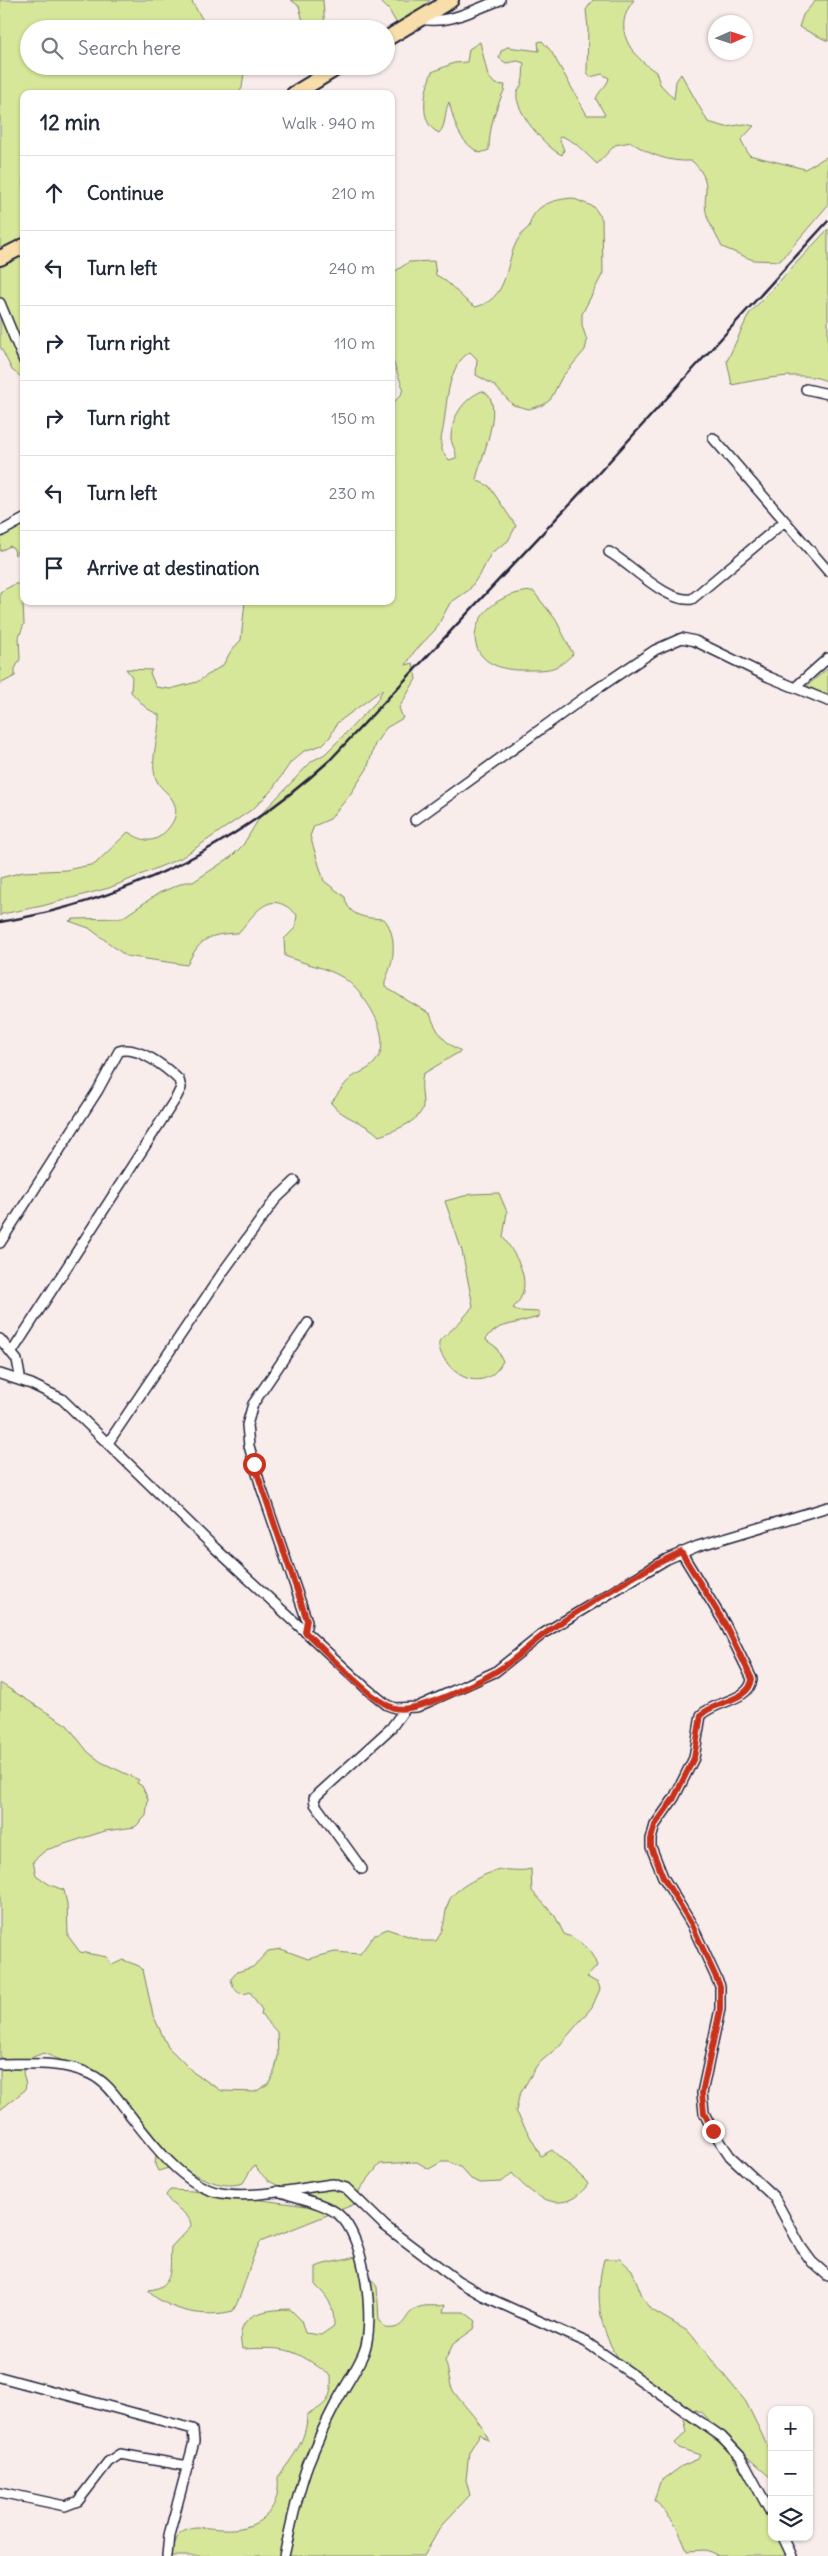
<!DOCTYPE html>
<meta charset="utf-8">
<style>
:root{--surface:#fff;--page:#f6f6f7;--text:#1f2937;--muted:#747a83;--line:#e0e1e3}
body{margin:0;font-family:Delius,sans-serif;background:var(--page);color:var(--text)}
.controls{position:absolute;right:15px;bottom:15px;display:grid;overflow:hidden;border-radius:10px;box-shadow:0 1px 4px #0004}
.controls button{width:45px;height:45px;display:grid;place-items:center;padding:0;border:0;border-bottom:1px solid var(--line);background:var(--surface);color:var(--text);font:25px sans-serif}
.compass{position:absolute;left:708px;top:15px;width:45px;height:45px;border-radius:50%;background:var(--surface);box-shadow:0 1px 4px #0004;rotate:87deg}
.stop{position:absolute;width:15px;height:15px;margin:-11px;border:4px solid #c8321e;border-radius:50%;background:#fff}
.stop.end{background:#c8321e;border-color:#fff;box-shadow:0 1px 5px #0008}
.list{margin:0;padding:0;list-style:none}
h2{display:flex;justify-content:space-between;align-items:center;height:65px;margin:0;padding:0 20px;font-size:21px}
h2 small{font-size:16px;font-weight:400;color:var(--muted)}
.list li{display:grid;grid-template-columns:32px 1fr auto;gap:15px;align-items:center;box-sizing:border-box;height:75px;padding:0 20px;border-top:1px solid var(--line)}
.list b{display:block;font-size:19px;white-space:nowrap}
.list em{font-size:16px;font-style:normal;color:var(--muted)}
.icon{flex:none;width:28px;height:28px;fill:none;stroke:currentColor;stroke-width:2;stroke-linecap:round;stroke-linejoin:round}
.map{position:relative;flex:none;width:828px;height:2556px;overflow:hidden}
.search{position:absolute;background:var(--surface);box-shadow:0 1px 4px #0004;left:20px;top:20px;width:375px;height:55px;display:flex;align-items:center;gap:12px;box-sizing:border-box;padding:0 18px;border-radius:28px;color:var(--muted);font-size:19px}
.panel{position:absolute;background:var(--surface);box-shadow:0 1px 4px #0004;left:20px;top:90px;width:375px;height:515px;border-radius:10px}
.map>svg:first-child{display:block}
.green{fill:#d6e79a;stroke:#7c846a}
.lines{fill:none;stroke-linecap:round;stroke-linejoin:round}
.street-casing{stroke:#22223b;stroke-width:12}
.primary-casing{stroke:#22223b;stroke-width:18}
.street{stroke:#fff;stroke-width:9}
.primary{stroke:#f8deab;stroke-width:14}
.rail{stroke:#22223b;stroke-width:2.5}
.route{stroke:#c8321e;stroke-width:6}
</style>
<div class="map">
<svg width="828" height="2556" viewBox="0 0 828 2556">
<rect width="100%" height="100%" fill="#f8edeb"/>
<filter id="ink" filterUnits="userSpaceOnUse"><feTurbulence type="fractalNoise" baseFrequency=".02" numOctaves="2"/><feDisplacementMap in="SourceGraphic" scale="10" xChannelSelector="R" yChannelSelector="G"/><feConvolveMatrix kernelMatrix="1 2 1 2 8 2 1 2 1" color-interpolation-filters="sRGB"/></filter>
<g filter="url(#ink)">
<path class="green" d="M 0,0 L 191,0 L 208,29 L 29,29 L 29,66 L 239,66 L 244,72 L 242,88 L 238,94 L 24,94 L 24,379 L 12,370 L 0,346 Z
M 291,0 L 323,0 L 325,29 L 305,29 L 299,6 Z
M 379,0 L 430,0 L 410,20 L 398,26 L 389,10 Z
M 593,0 L 634,0 C 611,28 630,55 656,72 L 660,84 L 674,99 L 676,81 L 681,74 L 708,122 L 726,127 L 745,124 L 754,126 L 741,140 L 749,155 L 805,169 L 828,156 L 828,205 L 780,261 L 753,260 L 722,247 C 718,238 712,229 708,219 C 699,195 717,185 692,161 C 668,162 650,155 631,142 L 615,145 L 597,164 L 575,143 L 562,136 L 559,138 L 564,150 L 562,155 C 547,149 514,111 517,93 C 518,90 521,86 522,83 C 524,77 523,69 524,63 L 518,61 L 506,63 L 499,58 L 501,51 L 507,47 L 539,51 L 538,42 L 542,41 L 551,51 L 587,115 L 605,115 L 596,99 C 599,90 607,87 609,78 L 602,74 L 590,77 L 587,72 L 588,28 L 586,10 Z
M 816,0 L 828,0 L 828,41 L 799,27 L 803,15 Z
M 480,42 L 488,76 L 495,84 L 505,85 C 505,91 502,94 500,100 C 493,115 489,133 489,150 L 480,153 C 458,141 455,124 449,102 C 444,111 447,125 439,133 C 417,123 425,89 432,72 L 454,63 L 467,62 L 469,49 Z
M 572,198 L 594,207 L 602,219 L 603,273 L 582,314 L 582,325 L 587,341 L 585,350 L 562,377 L 550,400 L 543,405 L 529,409 L 513,405 L 494,385 L 476,375 L 477,359 L 470,352 C 448,365 447,401 444,423 C 443,432 439,441 442,450 C 443,453 447,457 449,460 L 456,458 C 457,451 452,446 451,439 C 451,418 463,399 482,391 C 508,400 479,462 476,480 L 489,486 L 516,526 L 508,541 L 491,553 L 482,571 L 469,590 L 450,603 L 436,629 L 414,652 L 406,665 L 413,663 L 416,679 L 399,708 L 403,718 L 386,728 L 375,744 L 367,769 L 349,796 L 330,819 L 314,826 L 310,836 L 324,881 L 345,897 C 348,917 366,918 384,919 C 395,931 395,954 390,968 C 388,975 384,980 385,987 L 430,1014 C 436,1031 444,1043 461,1051 L 423,1074 C 420,1085 423,1094 423,1105 C 423,1121 391,1132 379,1136 C 365,1121 344,1120 331,1103 C 337,1096 343,1085 350,1079 C 358,1072 368,1071 375,1062 C 396,1038 364,991 342,977 C 325,967 304,964 285,956 L 284,939 L 295,928 L 297,915 C 269,887 257,912 238,933 C 209,934 200,938 187,965 L 126,956 L 89,928 L 69,921 L 74,919 L 122,918 L 159,893 L 185,882 L 193,882 L 231,857 L 243,845 L 263,812 L 312,761 L 325,754 L 341,738 L 376,702 L 383,689 L 337,723 L 330,737 L 322,745 L 304,751 L 291,762 L 271,791 L 254,808 L 181,858 L 109,888 L 42,906 L 2,914 L 0,916 L 0,878 L 23,872 L 66,870 L 95,864 L 128,832 C 138,838 148,844 159,837 C 170,829 181,815 173,801 C 168,791 158,788 155,776 C 150,757 160,735 159,715 L 146,708 L 131,692 L 132,677 L 126,669 L 152,670 L 150,673 L 156,687 L 170,689 L 197,682 L 223,665 L 231,651 L 241,640 L 245,601 L 391,601 L 391,405 L 401,395 L 403,388 L 391,356 L 391,274 L 409,262 L 434,261 L 436,275 C 453,283 460,299 476,307 C 517,296 500,248 529,227 C 533,205 552,200 572,198 Z
M 828,229 L 828,382 C 806,369 756,380 732,385 L 727,361 L 749,314 Z
M 24,524 L 24,540 L 15,555 L 14,549 L 10,546 L 0,551 L 0,525 L 4,528 Z
M 15,584 L 22,584 L 24,624 L 19,637 L 20,659 L 15,669 L 15,676 L 0,684 L 0,592 Z
M 533,591 L 556,620 L 573,654 C 557,670 550,670 528,670 C 449,674 465,594 533,591 Z
M 828,668 L 828,696 L 807,686 Z
M 499,1193 L 507,1212 L 503,1237 C 518,1258 536,1286 513,1308 L 519,1311 L 539,1312 L 539,1317 L 500,1327 L 487,1336 L 486,1340 L 496,1347 L 503,1361 C 489,1389 460,1383 445,1360 C 442,1356 438,1348 439,1342 C 440,1339 444,1336 447,1334 C 457,1325 465,1317 473,1306 L 462,1251 L 445,1201 L 472,1194 Z
M 0,1683 L 67,1725 L 88,1752 L 101,1762 L 139,1780 L 137,1783 L 142,1786 L 148,1799 L 146,1816 L 135,1827 L 105,1831 L 46,1850 L 33,1861 L 36,1875 L 50,1885 L 64,1890 L 67,1904 L 68,1936 L 80,1952 L 107,1957 L 112,1965 L 123,1960 L 139,1966 L 143,1970 L 153,2015 L 168,2047 L 194,2073 L 222,2091 L 255,2092 L 268,2084 L 275,2070 L 278,2056 L 277,2032 L 261,2015 L 262,2010 L 250,1992 C 239,1997 233,1990 231,1979 L 237,1972 L 253,1967 L 268,1951 L 281,1949 L 308,1959 L 335,1952 L 360,1954 L 374,1935 L 387,1929 L 423,1941 L 436,1941 C 447,1926 443,1915 449,1901 C 453,1889 488,1871 501,1870 C 512,1869 520,1872 531,1869 L 532,1891 L 555,1916 L 564,1934 C 580,1940 592,1950 597,1966 L 587,1977 L 598,1983 L 600,1989 L 592,2007 L 559,2046 L 537,2065 L 519,2096 L 516,2111 L 541,2156 L 552,2150 L 585,2180 L 588,2184 C 564,2218 533,2198 512,2173 L 502,2182 L 480,2183 L 471,2179 L 460,2167 L 449,2162 L 441,2162 L 429,2169 L 417,2162 L 380,2164 L 360,2189 L 355,2204 L 260,2242 C 248,2264 245,2290 233,2311 C 205,2318 173,2312 150,2293 L 149,2290 C 176,2287 169,2266 171,2247 L 191,2226 C 191,2212 171,2208 166,2195 L 170,2190 L 193,2191 L 307,2206 L 307,2198 C 286,2183 273,2192 255,2166 L 252,2168 L 243,2183 C 217,2191 199,2173 174,2168 C 169,2167 163,2170 158,2171 L 155,2165 L 156,2155 L 138,2121 L 89,2071 L 43,2053 L 26,2060 L 23,2073 L 26,2084 L 25,2090 L 0,2110 Z
M 357,2256 L 377,2287 L 379,2319 L 385,2328 C 407,2331 403,2314 417,2308 C 425,2304 436,2307 445,2305 L 443,2312 L 464,2312 L 476,2321 L 474,2329 L 453,2344 L 445,2361 C 449,2370 449,2385 454,2392 C 466,2409 481,2421 489,2441 L 480,2434 L 469,2452 L 466,2480 L 470,2495 L 441,2526 L 424,2556 L 169,2556 C 173,2549 174,2537 181,2532 C 195,2523 206,2529 222,2529 C 257,2531 281,2513 278,2477 C 292,2458 307,2440 307,2415 C 327,2404 332,2400 331,2376 C 293,2348 289,2347 242,2349 C 234,2314 261,2310 290,2309 L 301,2320 L 305,2333 L 321,2335 L 334,2326 C 334,2308 330,2299 316,2286 L 316,2267 C 329,2261 343,2262 357,2256 Z
M 604,2259 L 620,2259 L 632,2270 L 643,2298 L 652,2310 L 689,2332 L 746,2402 L 772,2455 L 772,2479 L 719,2432 L 702,2412 L 695,2410 L 692,2416 L 698,2424 L 728,2450 L 753,2489 L 772,2505 L 772,2537 L 782,2537 L 787,2544 L 784,2556 L 717,2556 L 704,2550 L 687,2551 L 677,2527 L 656,2501 L 654,2501 L 660,2482 L 682,2466 L 698,2459 L 700,2455 L 679,2448 L 675,2443 L 687,2432 L 684,2418 C 669,2404 651,2394 636,2379 C 602,2346 592,2305 604,2259 Z"/>
<g class="lines">
<defs>
<path id="street" d="M 420,19 C 448,25 473,10 500,0
M 0,303 L 24,361
M 806,389 L 828,394
M 713,438 L 828,571
M 0,532 L 24,519
M 609,552 C 631,564 666,603 692,599 L 785,521
M 800,683 L 828,658
M 415,820 L 585,697 L 655,650 L 682,638 L 695,641 L 769,677 L 828,701
M 0,1243 L 98,1090 L 119,1051 C 138,1045 167,1068 179,1080 L 181,1088 L 176,1098 L 12,1352
M 0,1339 L 17,1360 L 21,1381
M 0,1374 L 31,1384 L 62,1399 L 215,1548 L 366,1688 L 387,1705 L 395,1708 L 417,1707 L 495,1672 L 544,1633 L 667,1559 L 698,1546 L 828,1507
M 108,1443 L 225,1269 L 275,1200 L 295,1181
M 681,1552 L 725,1624 L 752,1679 C 750,1701 714,1701 701,1715 L 694,1758 L 674,1798 L 655,1825 L 651,1839 L 651,1847 L 663,1877 L 692,1925 L 720,1986 L 720,2009 L 702,2093 L 704,2113 L 713,2131 L 730,2156 L 774,2197 L 801,2247 L 812,2262 L 828,2276
M 305,1632 L 307,1621 L 261,1487 L 249,1446 L 247,1425 L 253,1404 L 308,1323
M 362,1869 L 315,1804 L 314,1798 L 391,1728 L 405,1709
M 0,2064 C 29,2064 63,2061 90,2074 C 107,2082 116,2097 127,2111 C 149,2139 180,2183 216,2192 C 249,2200 299,2188 333,2184 L 346,2188 L 385,2226 L 458,2281 L 484,2296 L 586,2342 L 722,2437 L 740,2456 L 772,2515
M 278,2191 C 297,2198 322,2202 338,2214 C 365,2235 376,2322 364,2352 C 357,2370 344,2387 335,2405 C 325,2424 316,2444 308,2464 C 297,2493 291,2526 284,2556
M 0,2377 L 193,2429 L 194,2442 L 169,2535 L 167,2556
M 0,2492 L 65,2506 L 78,2501 L 108,2462 L 120,2454 L 188,2466
M 783,2537 L 792,2556"/>
<path id="primary" d="M 386,39 L 451,0
M 294,94 L 340,66
M 0,258 L 24,246"/>
</defs>
<use href="#street" class="street-casing"/>
<use href="#primary" class="primary-casing"/>
<use href="#street" class="street"/>
<use href="#primary" class="primary"/>
<path class="rail" d="M 0,922 C 125,901 236,846 330,760 L 596,476 L 828,221"/>
</g>
</g>
<g class="lines" filter="url(#ink)">
<path class="route" d="M 254,1464 L 307,1620 L 305,1632 C 324,1649 372,1702 394,1708 C 418,1714 486,1679 506,1665 C 524,1652 538,1637 557,1625 C 597,1599 638,1572 681,1552 L 725,1624 L 752,1679 C 750,1701 714,1701 701,1715 L 694,1758 L 674,1798 L 655,1825 L 651,1839 L 651,1847 L 663,1877 L 692,1925 L 720,1986 L 720,2010 L 702,2093 L 704,2113 L 713,2131"/>
</g>
</svg>
<div class="controls">
<button>+</button>
<button>−</button>
<button><svg class="icon" aria-label="layers" viewBox="0 0 24 24"><path d="M12 4l9 5-9 5-9-5zM3 14l9 5 9-5"/></svg></button>
</div>
<svg class="compass" viewBox="-18 -18 36 36"><path d="M0-13l5 13h-10z" fill="#e53935"/><path d="M0 13l5-13h-10z" fill="#747a83"/></svg>
<div class="stop" style="left:254px;top:1464px"></div>
<div class="stop end" style="left:713px;top:2131px"></div>
<div class="search"><svg class="icon" aria-label="search" viewBox="0 0 24 24"><circle cx="10" cy="10" r="6"/><path d="M15 15l6 6"/></svg>Search here</div>
<section class="panel">
<h2>12 min<small>Walk · 940 m</small></h2>
<ul class="list">
<li><svg class="icon" aria-label="ahead" viewBox="0 0 24 24"><path d="M12 20V5M6 11l6-6 6 6"/></svg><div><b>Continue</b></div><em>210 m</em></li>
<li><svg class="icon" aria-label="left" viewBox="0 0 24 24"><path d="M17 20v-9H6M10 6l-5 5 5 5"/></svg><div><b>Turn left</b></div><em>240 m</em></li>
<li><svg class="icon" aria-label="right" viewBox="0 0 24 24"><path d="M7 20v-9h11M14 6l5 5-5 5"/></svg><div><b>Turn right</b></div><em>110 m</em></li>
<li><svg class="icon" aria-label="right" viewBox="0 0 24 24"><path d="M7 20v-9h11M14 6l5 5-5 5"/></svg><div><b>Turn right</b></div><em>150 m</em></li>
<li><svg class="icon" aria-label="left" viewBox="0 0 24 24"><path d="M17 20v-9H6M10 6l-5 5 5 5"/></svg><div><b>Turn left</b></div><em>230 m</em></li>
<li><svg class="icon" aria-label="arrive" viewBox="0 0 24 24"><path d="M6 21V4h12l-3 4 3 4H6"/></svg><div><b>Arrive at destination</b></div></li>
</ul>
</section>
</div>
